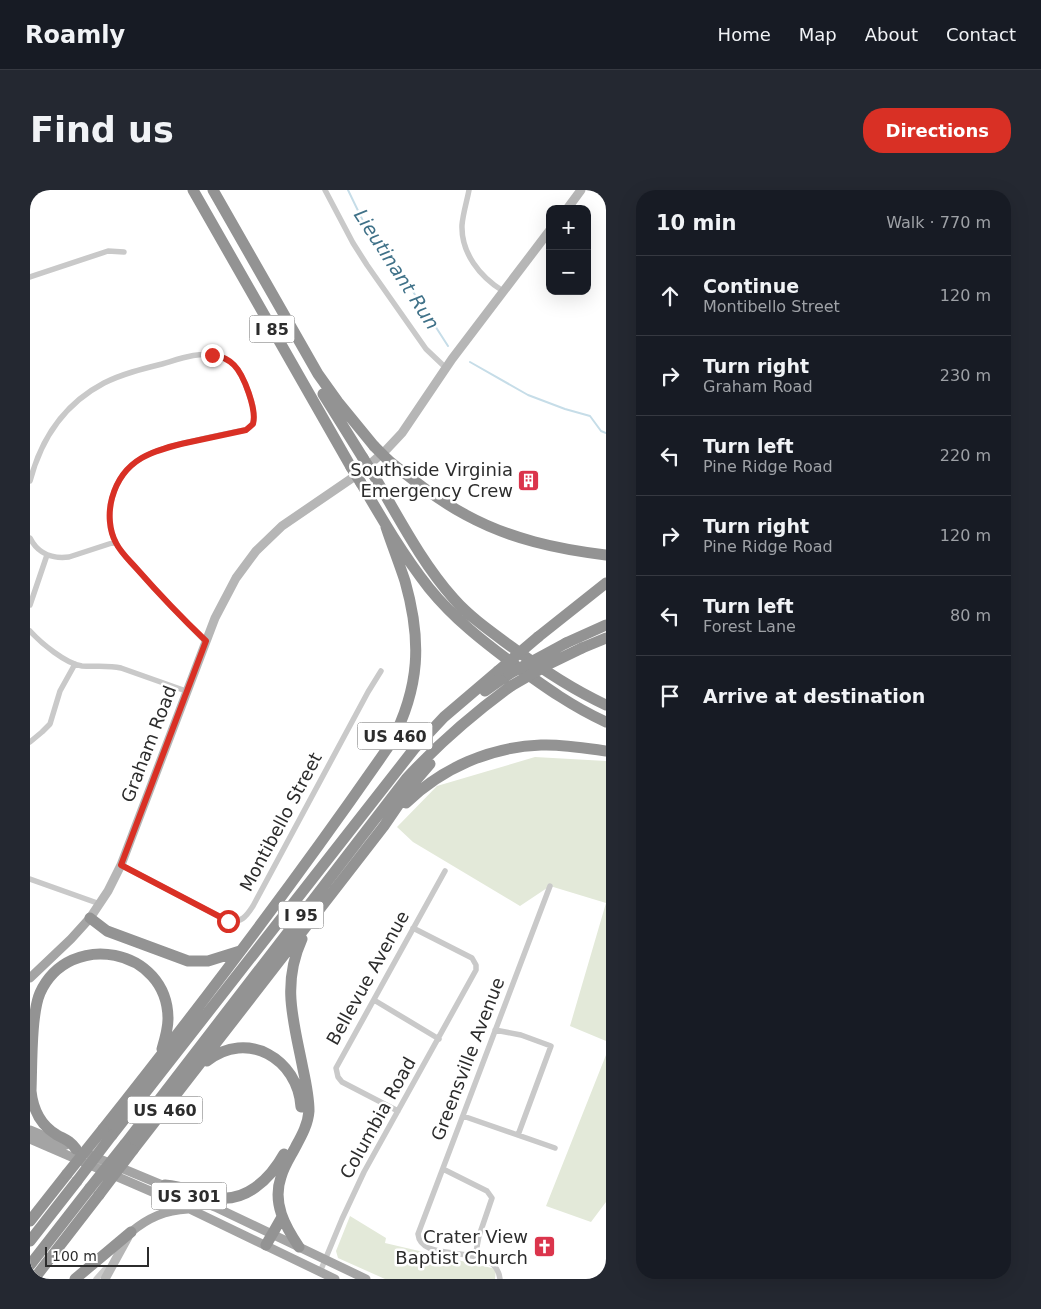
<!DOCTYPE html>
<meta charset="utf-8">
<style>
:root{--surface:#171b24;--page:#242831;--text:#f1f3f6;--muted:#9ea1a6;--line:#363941;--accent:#d93025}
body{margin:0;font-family:"DejaVu Sans",sans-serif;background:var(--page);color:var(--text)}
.controls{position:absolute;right:15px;top:15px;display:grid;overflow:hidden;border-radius:10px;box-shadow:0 5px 20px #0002}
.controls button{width:45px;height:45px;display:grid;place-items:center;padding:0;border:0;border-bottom:1px solid var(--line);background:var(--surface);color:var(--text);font:25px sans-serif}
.scale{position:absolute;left:15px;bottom:12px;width:104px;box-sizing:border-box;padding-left:5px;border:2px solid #2c2c2c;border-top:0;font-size:14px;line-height:18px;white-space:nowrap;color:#2c2c2c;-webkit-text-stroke:4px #fff;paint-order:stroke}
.stop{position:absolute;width:15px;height:15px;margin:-11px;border:4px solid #d93025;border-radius:50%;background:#fff}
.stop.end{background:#d93025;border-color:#fff;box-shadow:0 1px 5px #0008}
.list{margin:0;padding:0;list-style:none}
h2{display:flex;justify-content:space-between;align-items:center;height:65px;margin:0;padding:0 20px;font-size:21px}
h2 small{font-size:16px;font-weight:400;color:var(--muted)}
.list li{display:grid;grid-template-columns:32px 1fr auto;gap:15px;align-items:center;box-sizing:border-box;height:80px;padding:0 20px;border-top:1px solid var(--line)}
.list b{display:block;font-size:19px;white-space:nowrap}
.list p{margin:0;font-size:16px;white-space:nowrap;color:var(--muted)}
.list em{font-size:16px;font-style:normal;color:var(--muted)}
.icon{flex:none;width:28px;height:28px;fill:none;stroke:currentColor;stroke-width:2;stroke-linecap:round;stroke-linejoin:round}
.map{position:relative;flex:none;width:576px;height:1089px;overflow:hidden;border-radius:20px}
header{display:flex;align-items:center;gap:30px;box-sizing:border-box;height:70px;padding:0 25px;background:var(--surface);border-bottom:1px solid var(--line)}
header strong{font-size:24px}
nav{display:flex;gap:28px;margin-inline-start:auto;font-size:18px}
.intro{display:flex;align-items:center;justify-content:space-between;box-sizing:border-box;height:120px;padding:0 30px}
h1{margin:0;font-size:35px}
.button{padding:12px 22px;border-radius:20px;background:var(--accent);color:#fff;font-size:18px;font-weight:700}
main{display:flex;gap:30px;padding:0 30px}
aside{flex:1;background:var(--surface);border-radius:20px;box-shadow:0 5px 20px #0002}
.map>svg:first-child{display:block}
.green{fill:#e3e9d9}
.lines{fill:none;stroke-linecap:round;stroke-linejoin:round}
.stream{stroke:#c6dde8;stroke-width:2}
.street{stroke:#c9c9c9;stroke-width:5.5}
.secondary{stroke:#b6b6b6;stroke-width:9}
.primary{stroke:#a4a4a4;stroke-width:9}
.highway{stroke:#939393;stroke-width:11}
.highway-bridge{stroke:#939393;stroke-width:11}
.route{stroke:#d93025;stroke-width:6}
.labels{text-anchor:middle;stroke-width:5;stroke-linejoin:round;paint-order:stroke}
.shield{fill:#fff;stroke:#6b6b6b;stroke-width:1}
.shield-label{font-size:16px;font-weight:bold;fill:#2c2c2c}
.poi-label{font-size:18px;fill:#2c2c2c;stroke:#fff;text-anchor:end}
.street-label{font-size:18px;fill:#2c2c2c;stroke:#fff}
.water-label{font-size:19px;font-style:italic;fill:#3f7188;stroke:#fff}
</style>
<header>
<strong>Roamly</strong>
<nav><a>Home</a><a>Map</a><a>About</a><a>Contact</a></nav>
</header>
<div class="intro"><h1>Find us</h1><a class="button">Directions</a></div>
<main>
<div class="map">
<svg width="576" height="1089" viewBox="0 0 576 1089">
<rect width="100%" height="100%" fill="#fff"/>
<path class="green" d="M 505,567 L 576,571 L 576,851 L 540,836 L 576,713 L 520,696 L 490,716 L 383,652 L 367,637 L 407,596 Z
M 576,865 L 576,1012 L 561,1032 L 516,1016 Z
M 320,1026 L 356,1048 L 355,1053 L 466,1079 L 465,1089 L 355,1089 L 308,1068 L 306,1061 Z"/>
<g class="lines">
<path class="stream" d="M 318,0 L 333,31 L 362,69 L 418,156
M 440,172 L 498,205 L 535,219 L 560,226 L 571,241 L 576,243"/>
<path class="street" d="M 295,0 L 323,53 L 337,75 L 396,159 L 416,178
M 439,0 C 437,11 433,23 432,35 C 431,63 450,87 473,101
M 0,87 L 78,61 L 94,62
M 0,291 C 11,249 34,214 74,193 C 92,184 112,179 132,174 C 149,169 169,161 188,166 C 194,167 200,171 204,175 C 213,184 227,219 223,232 C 222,236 219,238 216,240 C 198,243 181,247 164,251 C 127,259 93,267 82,308 C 78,323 79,340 86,353 C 91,363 100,371 107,379 C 129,404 152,428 175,451
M 0,348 C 8,364 23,369 39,367 L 85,352
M 0,415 L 17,365
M 0,441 C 11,453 36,474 52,476 C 65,477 78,475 91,478 L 156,501
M 0,552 L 12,542 L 20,534 L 30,501 L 45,474
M 91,675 L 198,731 C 211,733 216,727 223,716 L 338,502 L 351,481
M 0,689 L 70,714
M 344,810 L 409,849
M 465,840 L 491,845 L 521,856 L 488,945
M 368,921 L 312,892 L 308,887 L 306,878 L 415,681
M 433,926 L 525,958
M 413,979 L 457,1001 L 462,1008 L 449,1046 L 445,1067
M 290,1082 L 312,1029 L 334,982 L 446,780 L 446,775 L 442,768 L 383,738
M 66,1089 L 74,1080 L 81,1078
M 470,1089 C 466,1050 391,1076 388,1044 L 520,696"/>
<path class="secondary" d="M 537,19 L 551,0
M 60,728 L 78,701 L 91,675 L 185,428 L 206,388 L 226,361 L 252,336 L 331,282 L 357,259 L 372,243 L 422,169 L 520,40
M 75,1089 L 98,1047"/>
<path class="primary" d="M 0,788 L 41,749 L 60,728
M 0,940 L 36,955
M 0,949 L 141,1010 L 305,1089
M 60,965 L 185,1017 L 336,1089
M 101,1042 C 118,1028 135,1020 158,1019"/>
<path class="highway" d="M 163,0 L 321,277
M 183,0 L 288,184 L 308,212 L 344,256
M 293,204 L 333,268
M 358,270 C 383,290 408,310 436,325 C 480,349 527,359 576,365
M 343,284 C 368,326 391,372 424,409 C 440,427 460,441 479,455 C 510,478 541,499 576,515
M 331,293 C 352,329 373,365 399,398 C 424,429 454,452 486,476 C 515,497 543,517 576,532
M 508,447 L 576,393
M 536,453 L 576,435
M 552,458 L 576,448
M 455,501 L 479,484
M 376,613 C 412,578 460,557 511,555 C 532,554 555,558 576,561
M 60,728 L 77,741 L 158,771 L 178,771 L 210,761
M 177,871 C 217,839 268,869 271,917
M 73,939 C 173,813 270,685 361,553 C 390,497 392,451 375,391 C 369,373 362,355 356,337
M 82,945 L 384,559 L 414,527 L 468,481
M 95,954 L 376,589 C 408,554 443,524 481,496
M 46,959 C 39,950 36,950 27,945 C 10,935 3,920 1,901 C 2,876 1,824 10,803 C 39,739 138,758 138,829 C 138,839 135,849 132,859
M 103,960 L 354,636 L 382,595 L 400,574
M 135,995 C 152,996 167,1003 183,1007 C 215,1014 240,989 254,964
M 0,1031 L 37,984
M 0,1051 L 47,991
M 236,1055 L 252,1027
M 269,1057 C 255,1036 242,1013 251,987 C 254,976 261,966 266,956 C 272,945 278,934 279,921 C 279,907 276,893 273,879 C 264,832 251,795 272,749
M 0,1075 L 60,998
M 4,1089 L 69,1005
M 45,1089 L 101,1042"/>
<path class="highway-bridge" d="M 344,256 L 358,270
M 333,268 L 343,284
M 321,277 L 331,293
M 468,481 L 508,447
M 479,484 L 536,453
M 481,496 L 521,473 L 552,458
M 37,984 L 73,939
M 47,991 L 82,945
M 60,998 L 95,954
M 69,1005 L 103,960"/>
</g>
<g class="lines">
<path class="route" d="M 182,165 C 190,166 198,169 204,175 C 214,185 227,220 223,234 L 216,240 C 197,244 179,248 160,252 C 124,260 93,268 82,308 C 78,323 79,340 86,353 C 91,363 100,371 107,379 C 129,404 152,428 176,451 L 91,675 L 198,731"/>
</g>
<defs>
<symbol id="building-square" viewBox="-11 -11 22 22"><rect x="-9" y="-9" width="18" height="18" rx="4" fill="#db354c" stroke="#fff"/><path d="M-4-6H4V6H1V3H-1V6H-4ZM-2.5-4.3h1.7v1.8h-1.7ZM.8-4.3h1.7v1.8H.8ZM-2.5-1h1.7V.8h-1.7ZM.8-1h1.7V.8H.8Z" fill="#fff"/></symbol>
<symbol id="church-square" viewBox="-11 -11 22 22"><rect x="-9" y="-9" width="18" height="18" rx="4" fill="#db354c" stroke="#fff"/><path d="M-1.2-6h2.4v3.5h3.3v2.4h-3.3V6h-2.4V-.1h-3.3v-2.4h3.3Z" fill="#fff"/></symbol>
</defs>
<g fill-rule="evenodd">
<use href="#building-square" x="486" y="278" width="25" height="25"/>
<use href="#church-square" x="502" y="1044" width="25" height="25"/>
</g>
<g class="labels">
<g class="shield">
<rect x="219.5" y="125.5" width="45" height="27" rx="4"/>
<rect x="327.5" y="532.5" width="75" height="27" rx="4"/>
<rect x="248.5" y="711.5" width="45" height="27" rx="4"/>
<rect x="97.5" y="906.5" width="75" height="27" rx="4"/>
<rect x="121.5" y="992.5" width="75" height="27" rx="4"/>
</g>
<g class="shield-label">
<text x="242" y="145">I 85</text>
<text x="365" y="552">US 460</text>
<text x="271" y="731">I 95</text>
<text x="135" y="926">US 460</text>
<text x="159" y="1012">US 301</text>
</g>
<g class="poi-label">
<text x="483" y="286">Southside Virginia<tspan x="483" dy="21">Emergency Crew</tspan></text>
<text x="498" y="1053">Crater View<tspan x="498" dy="21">Baptist Church</tspan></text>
</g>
<g class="street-label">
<text transform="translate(119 554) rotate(-69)" y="6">Graham Road</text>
<text transform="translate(251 632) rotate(-62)" y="6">Montibello Street</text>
<text transform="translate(338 788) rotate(-61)" y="6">Bellevue Avenue</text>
<text transform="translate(438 869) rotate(-69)" y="6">Greensville Avenue</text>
<text transform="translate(348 928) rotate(-61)" y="6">Columbia Road</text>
</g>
<g class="water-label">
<text transform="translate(367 79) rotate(57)" y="7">Lieutinant Run</text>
</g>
</g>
</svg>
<div class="controls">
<button>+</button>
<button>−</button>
</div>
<div class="scale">100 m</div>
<div class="stop" style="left:198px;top:731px"></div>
<div class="stop end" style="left:182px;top:165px"></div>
</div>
<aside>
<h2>10 min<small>Walk · 770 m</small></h2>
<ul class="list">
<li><svg class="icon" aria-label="ahead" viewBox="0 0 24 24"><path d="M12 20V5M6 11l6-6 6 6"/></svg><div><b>Continue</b><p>Montibello Street</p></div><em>120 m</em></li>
<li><svg class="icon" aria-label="right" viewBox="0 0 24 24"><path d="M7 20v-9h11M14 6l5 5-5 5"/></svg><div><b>Turn right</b><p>Graham Road</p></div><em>230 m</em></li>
<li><svg class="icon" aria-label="left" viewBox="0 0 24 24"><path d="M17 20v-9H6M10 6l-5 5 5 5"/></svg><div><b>Turn left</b><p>Pine Ridge Road</p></div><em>220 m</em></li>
<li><svg class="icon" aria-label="right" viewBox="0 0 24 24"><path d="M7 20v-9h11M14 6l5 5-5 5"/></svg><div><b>Turn right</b><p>Pine Ridge Road</p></div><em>120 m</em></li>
<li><svg class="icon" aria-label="left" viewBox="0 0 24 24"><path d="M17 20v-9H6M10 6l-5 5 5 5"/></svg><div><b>Turn left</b><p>Forest Lane</p></div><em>80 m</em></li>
<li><svg class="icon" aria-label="arrive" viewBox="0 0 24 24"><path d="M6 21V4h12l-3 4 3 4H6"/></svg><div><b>Arrive at destination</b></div></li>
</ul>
</aside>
</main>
